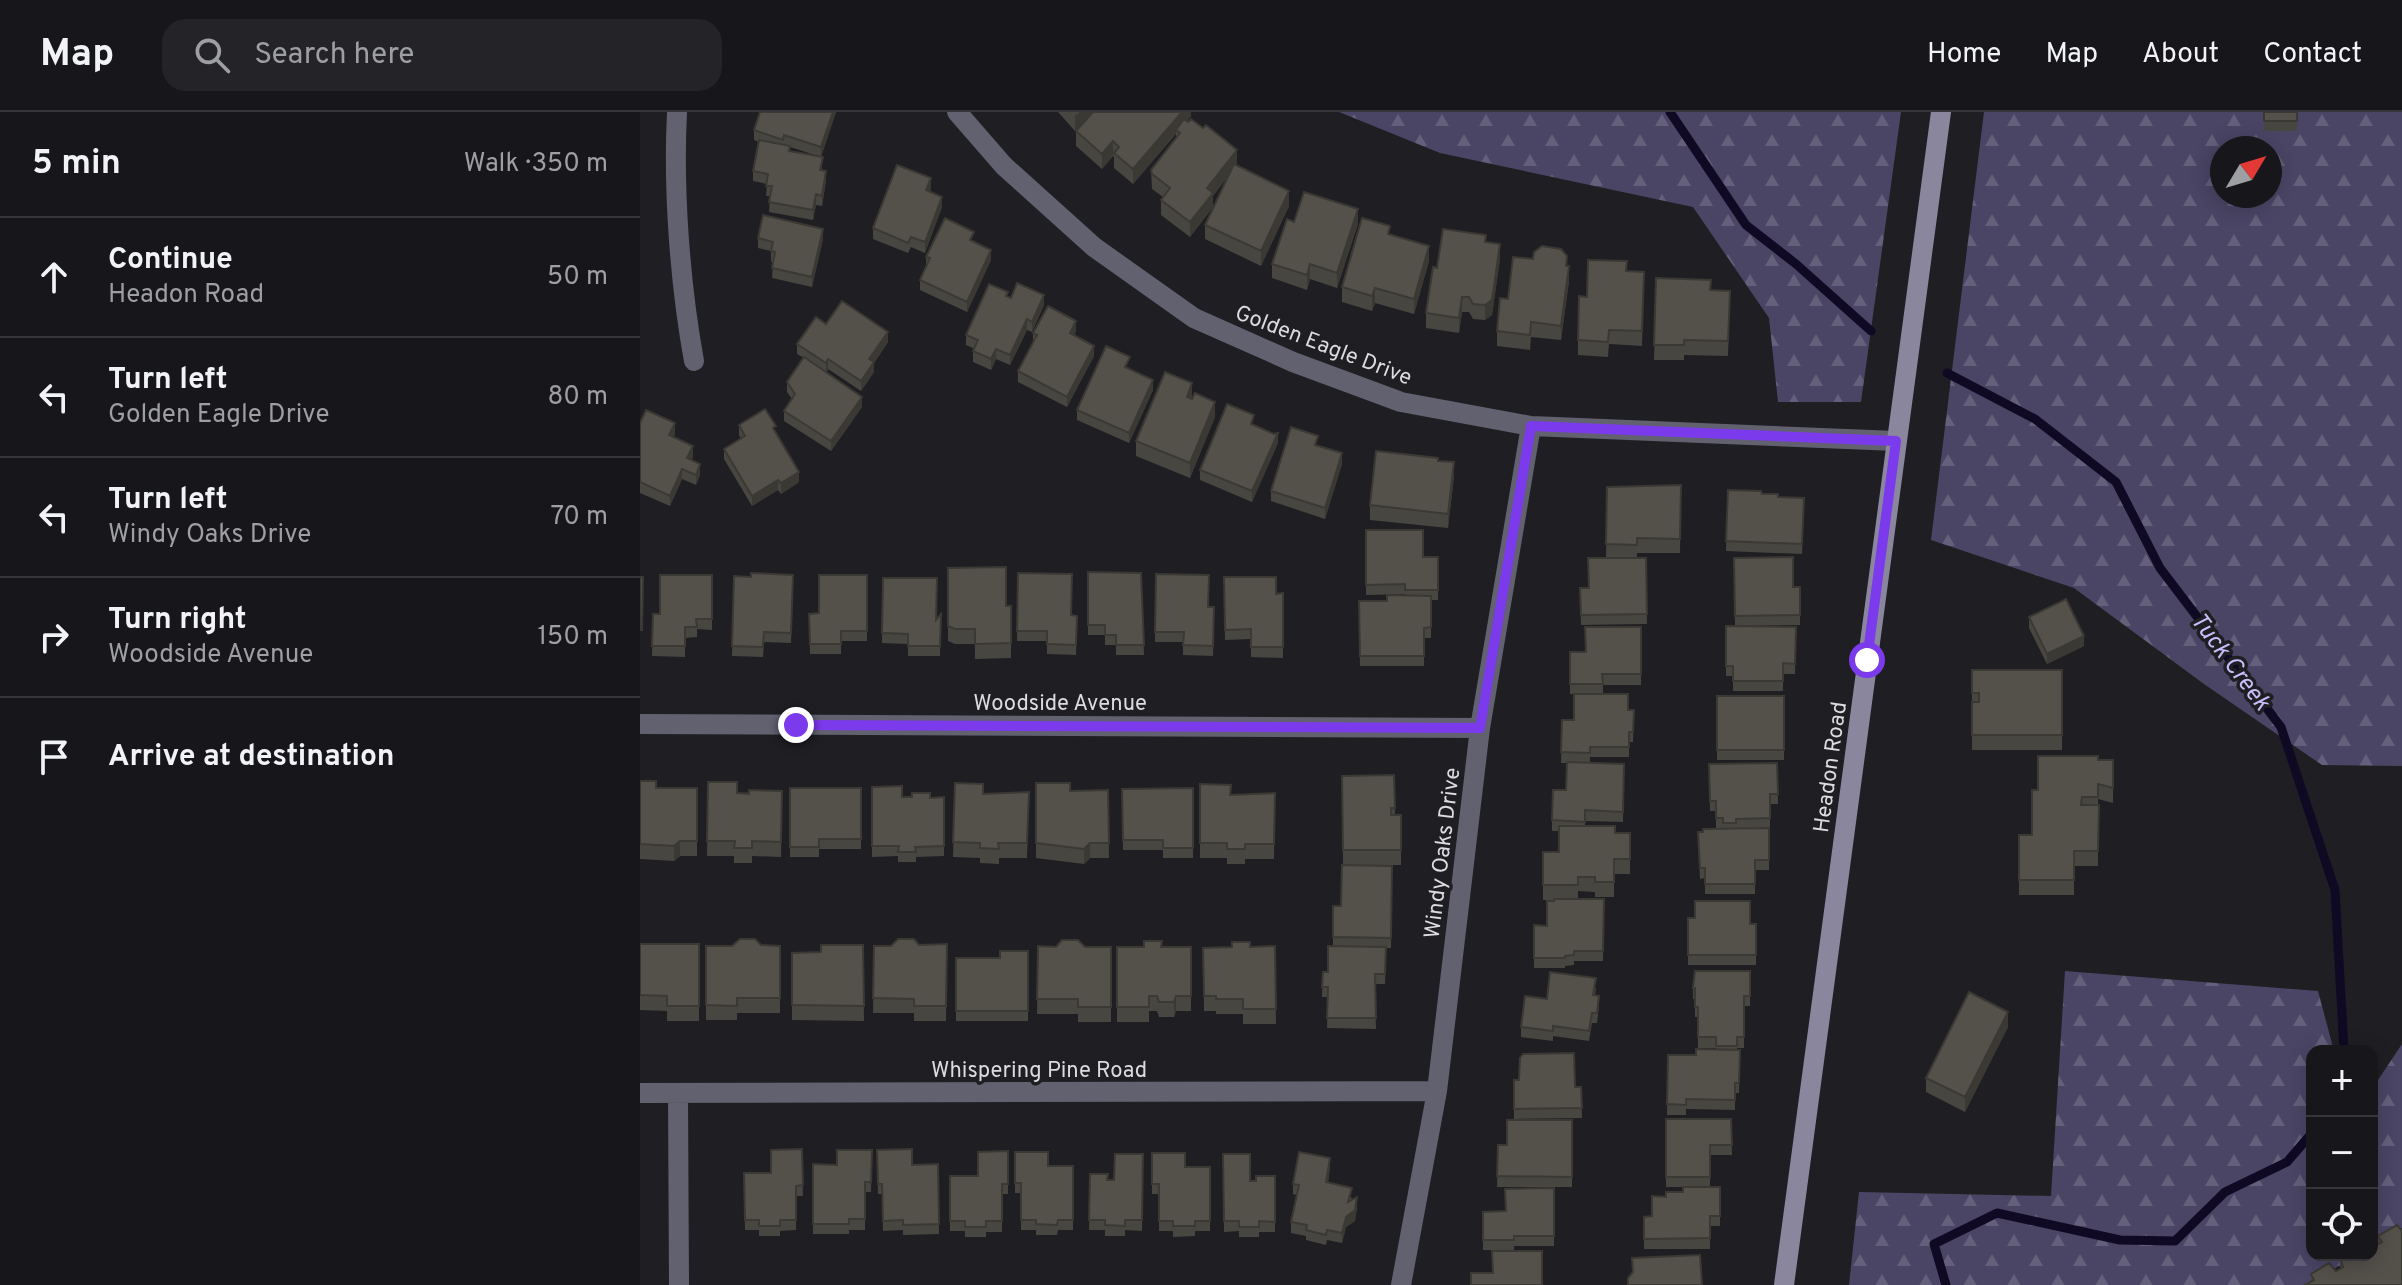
<!DOCTYPE html>
<meta charset="utf-8">
<style>
:root{--surface:#17161a;--page:#242327;--text:#f1f3f6;--muted:#9e9fa2;--line:#363539}
body{margin:0;font-family:Overpass,sans-serif;background:var(--page);color:var(--text)}
.controls{position:absolute;right:24px;bottom:24px;display:grid;overflow:hidden;border-radius:16px;box-shadow:0 4px 20px #0003}
.controls button{width:72px;height:72px;display:grid;place-items:center;padding:0;border:0;border-bottom:2px solid var(--line);background:var(--surface);color:var(--text);font:40px sans-serif}
.compass{position:absolute;left:1570px;top:24px;width:72px;height:72px;border-radius:50%;background:var(--surface);box-shadow:0 4px 20px #0003;rotate:52deg}
.stop{position:absolute;width:24px;height:24px;margin:-18px;border:6px solid #7c3aed;border-radius:50%;background:#fff}
.stop.end{background:#7c3aed;border-color:#fff;box-shadow:0 2px 8px #0008}
.list{margin:0;padding:0;list-style:none}
h2{display:flex;justify-content:space-between;align-items:center;height:104px;margin:0;padding:0 32px;font-size:34px}
h2 small{font-size:26px;font-weight:400;color:var(--muted)}
.list li{display:grid;grid-template-columns:52px 1fr auto;gap:24px;align-items:center;box-sizing:border-box;height:120px;padding:0 32px;border-top:2px solid var(--line)}
.list b{display:block;font-size:30px;white-space:nowrap}
.list p{margin:0;font-size:26px;white-space:nowrap;color:var(--muted)}
.list em{font-size:26px;font-style:normal;color:var(--muted)}
.icon{flex:none;width:44px;height:44px;fill:none;stroke:currentColor;stroke-width:2;stroke-linecap:round;stroke-linejoin:round}
.map{position:relative;flex:none;width:1762px;height:1173px;overflow:hidden}
header{display:flex;align-items:center;gap:48px;box-sizing:border-box;height:112px;padding:0 40px;background:var(--surface);border-bottom:2px solid var(--line)}
header strong{font-size:38px}
nav{display:flex;gap:44px;margin-inline-start:auto;font-size:28px}
.search{width:560px;height:72px;background:var(--page);display:flex;align-items:center;gap:20px;box-sizing:border-box;padding:0 28px;border-radius:24px;color:var(--muted);font-size:30px}
main{display:flex}
aside{flex:1;background:var(--surface)}
.map>svg:first-child{display:block}
.forest{fill:url(#forest-firs);fill-rule:evenodd}
.lines{fill:none;stroke-linecap:round;stroke-linejoin:round}
.stream{stroke:#100924;stroke-width:9}
.street{stroke:#626170;stroke-width:20}
.secondary{stroke:#89869e;stroke-width:20}
.wall{fill:#484640;fill-rule:evenodd}
.shaded-wall{fill:#3b3934}
.building{fill:#54514b;stroke:#3b3934;stroke-width:2}
.route{stroke:#7c3aed;stroke-width:10}
.labels{text-anchor:middle;stroke-width:7;stroke-linejoin:round;paint-order:stroke}
.street-label{font-size:22px;fill:#dcdbdf;stroke:#1f1e23}
.water-label{font-size:24px;font-style:italic;fill:#c7befa;stroke:#1f1e23}
</style>
<header>
<strong>Map</strong>
<div class="search"><svg class="icon" aria-label="search" viewBox="0 0 24 24"><circle cx="10" cy="10" r="6"/><path d="M15 15l6 6"/></svg>Search here</div>
<nav><a>Home</a><a>Map</a><a>About</a><a>Contact</a></nav>
</header>
<main>
<aside>
<h2>5 min<small>Walk · 350 m</small></h2>
<ul class="list">
<li><svg class="icon" aria-label="ahead" viewBox="0 0 24 24"><path d="M12 20V5M6 11l6-6 6 6"/></svg><div><b>Continue</b><p>Headon Road</p></div><em>50 m</em></li>
<li><svg class="icon" aria-label="left" viewBox="0 0 24 24"><path d="M17 20v-9H6M10 6l-5 5 5 5"/></svg><div><b>Turn left</b><p>Golden Eagle Drive</p></div><em>80 m</em></li>
<li><svg class="icon" aria-label="left" viewBox="0 0 24 24"><path d="M17 20v-9H6M10 6l-5 5 5 5"/></svg><div><b>Turn left</b><p>Windy Oaks Drive</p></div><em>70 m</em></li>
<li><svg class="icon" aria-label="right" viewBox="0 0 24 24"><path d="M7 20v-9h11M14 6l5 5-5 5"/></svg><div><b>Turn right</b><p>Woodside Avenue</p></div><em>150 m</em></li>
<li><svg class="icon" aria-label="arrive" viewBox="0 0 24 24"><path d="M6 21V4h12l-3 4 3 4H6"/></svg><div><b>Arrive at destination</b></div></li>
</ul>
</aside>
<div class="map">
<svg width="1762" height="1173" viewBox="0 0 1762 1173">
<defs>
<pattern id="forest-firs" width="22" height="20" patternUnits="userSpaceOnUse" patternTransform="scale(2)"><rect width="22" height="20" fill="#4a4565"/><path d="M5 1l3.5 6h-7zM16 11l3.5 6h-7z" fill="#645f7b"/></pattern>
</defs>
<rect width="100%" height="100%" fill="#1f1e23"/>
<path class="forest" d="M 699,0 L 1261,0 L 1221,290 L 1138,290 L 1129,206 L 1053,95 L 800,41 Z
M 1344,0 L 1762,0 L 1762,654 L 1682,653 L 1564,572 L 1434,476 L 1291,428 ZM 1582,36 L 1630,36 L 1630,84 L 1582,84 Z
M 1425,859 L 1678,879 L 1694,939 L 1672,939 L 1672,1143 L 1717,1143 L 1668,1173 L 1209,1173 L 1219,1080 L 1411,1084 Z
M 1762,932 L 1762,1116 L 1732,1134 L 1732,977 Z"/>
<g class="lines">
<path class="stream" d="M 1030,0 L 1106,113 L 1156,152 L 1231,219
M 1307,261 L 1395,307 L 1476,370 L 1520,456 L 1641,615 L 1695,778 L 1704,939
M 1306,1173 L 1294,1132 L 1357,1101 L 1480,1128 L 1535,1129 L 1585,1080 L 1647,1050 L 1672,1021"/>
<path class="street" d="M 37,0 C 33,78 40,172 54,249
M 317,0 L 364,54 L 454,135 L 554,206 L 653,250 L 761,290 L 891,314 L 1256,329
M 0,612 L 840,616
M 0,981 L 797,979
M 38,982 L 39,1173
M 761,1173 L 797,979 L 840,616 L 891,314"/>
<path class="secondary" d="M 1144,1173 L 1301,0"/>
</g>
<path class="wall" d="M 120,0 L 196,0 L 181,45 L 182,58 L 186,69 L 182,94 L 176,93 L 173,108 L 129,100 L 130,84 L 126,84 L 127,72 L 113,69 L 113,59 L 119,30 L 114,28 L 114,18 ZM 150,35 L 178,44 L 150,39 Z
M 418,0 L 551,0 L 551,4 L 547,9 L 597,53 L 596,54 L 649,94 L 621,154 L 565,127 L 565,113 L 589,63 L 573,84 L 573,95 L 550,125 L 521,103 L 521,88 L 523,85 L 512,77 L 511,58 L 536,26 L 536,22 L 493,72 L 474,56 L 474,45 L 473,44 L 462,57 L 436,34 L 436,19 L 442,13 L 435,19 Z
M 1624,0 L 1657,0 L 1657,19 L 1624,19 Z
M 291,76 L 290,80 L 302,95 L 285,141 L 271,135 L 268,141 L 233,127 L 233,116 Z
M 654,110 L 718,112 L 697,176 L 670,167 L 667,178 L 632,166 L 632,152 Z
M 750,123 L 789,149 L 774,202 L 735,191 L 732,199 L 702,190 L 702,175 Z
M 118,126 L 183,127 L 172,175 L 132,166 L 133,150 L 131,150 L 131,139 L 118,136 Z
M 334,130 L 351,148 L 327,200 L 280,178 L 280,168 L 286,155 L 286,145 Z
M 846,130 L 860,147 L 852,203 L 845,208 L 833,207 L 829,200 L 822,200 L 819,221 L 786,216 L 786,201 L 797,156 Z
M 927,154 L 929,169 L 921,228 L 891,225 L 890,238 L 857,234 L 857,219 L 868,187 Z
M 987,159 L 1004,175 L 1002,234 L 969,232 L 968,245 L 938,243 L 938,228 L 947,185 Z
M 1016,166 L 1071,178 L 1090,179 L 1088,244 L 1044,243 L 1044,248 L 1014,248 Z
M 368,185 L 404,193 L 392,220 L 387,218 L 370,253 L 356,247 L 351,258 L 333,250 L 333,239 L 335,237 L 326,233 L 326,223 Z
M 186,212 L 248,230 L 234,251 L 234,260 L 221,279 L 188,257 L 187,260 L 222,295 L 191,339 L 144,309 L 144,299 L 152,287 L 147,280 L 147,270 L 164,246 L 157,242 L 157,232 Z
M 436,219 L 434,223 L 454,244 L 427,295 L 378,270 L 378,259 L 393,231 L 393,221 Z
M 490,255 L 489,257 L 513,278 L 489,331 L 437,308 L 437,298 Z
M 552,287 L 575,305 L 550,366 L 496,344 L 496,329 Z
M 0,311 L 35,322 L 33,325 L 53,345 L 51,348 L 60,363 L 56,373 L 42,367 L 30,394 L 0,381 Z
M 99,313 L 136,321 L 159,370 L 141,382 L 138,378 L 112,394 L 84,347 L 84,337 L 101,327 L 99,323 Z
M 614,314 L 638,331 L 612,390 L 560,368 L 560,358 Z
M 678,334 L 702,352 L 685,407 L 631,389 L 631,379 Z
M 814,365 L 808,416 L 730,408 L 730,393 Z
M 1041,373 L 1040,441 L 997,441 L 997,446 L 1006,446 L 1007,512 L 941,513 L 940,476 L 949,476 L 966,446 L 967,375 Z
M 1088,378 L 1122,382 L 1138,385 L 1164,386 L 1162,442 L 1086,439 Z
M 726,418 L 783,445 L 798,445 L 798,488 L 791,488 L 791,526 L 784,526 L 784,554 L 720,554 L 719,489 L 747,489 L 765,483 L 765,482 L 726,483 Z
M 1094,446 L 1153,475 L 1160,475 L 1160,513 L 1095,514 Z
M 308,456 L 366,494 L 371,494 L 371,546 L 335,547 L 335,532 L 315,532 L 308,529 Z
M 448,460 L 501,461 L 504,543 L 476,543 L 476,533 L 465,533 L 465,523 L 448,523 Z
M 378,461 L 431,503 L 437,504 L 436,543 L 407,542 L 407,529 L 377,529 Z
M 516,462 L 568,495 L 574,495 L 573,544 L 543,543 L 543,530 L 515,530 Z
M 72,463 L 72,518 L 57,517 L 57,525 L 45,526 L 45,545 L 12,544 L 13,502 L 20,502 Z
M 153,463 L 151,531 L 124,530 L 123,545 L 92,544 L 94,464 L 111,465 Z
M 227,463 L 227,529 L 201,529 L 201,542 L 170,542 L 169,502 L 179,501 Z
M 584,465 L 636,482 L 643,481 L 643,546 L 611,545 L 611,527 L 585,528 Z
M 243,466 L 296,508 L 301,502 L 300,544 L 268,544 L 268,532 L 242,531 Z
M 1389,505 L 1444,534 L 1407,552 L 1389,516 Z
M 1086,514 L 1156,515 L 1155,562 L 1143,562 L 1143,579 L 1093,579 L 1093,564 L 1086,564 Z
M 1001,515 L 1001,573 L 963,573 L 963,582 L 988,598 L 994,598 L 993,630 L 989,630 L 989,645 L 950,645 L 950,651 L 984,652 L 983,710 L 945,709 L 945,714 L 975,721 L 990,721 L 990,762 L 974,762 L 974,785 L 955,785 L 955,780 L 938,779 L 938,787 L 964,787 L 963,849 L 934,849 L 934,853 L 925,854 L 925,856 L 894,856 L 894,813 L 907,814 L 914,789 L 914,788 L 903,788 L 903,740 L 919,740 L 919,719 L 912,719 L 912,708 L 926,678 L 927,651 L 921,651 L 922,608 L 934,608 L 934,582 L 930,582 L 930,540 L 945,540 Z
M 1332,558 L 1422,558 L 1422,638 L 1332,638 Z
M 1077,584 L 1144,584 L 1144,648 L 1077,648 Z
M 1458,648 L 1473,648 L 1473,691 L 1458,687 L 1458,754 L 1434,754 L 1434,783 L 1379,783 L 1379,723 L 1392,723 L 1398,678 Z
M 1137,651 L 1138,692 L 1130,692 L 1130,716 L 1129,716 L 1129,758 L 1115,758 L 1115,782 L 1065,782 L 1065,766 L 1060,767 L 1058,730 L 1076,716 L 1076,699 L 1070,699 L 1069,652 Z
M 754,663 L 755,703 L 761,703 L 761,753 L 708,753 L 752,754 L 751,836 L 746,836 L 745,872 L 735,872 L 736,917 L 687,916 L 688,885 L 682,885 L 683,860 L 688,860 L 693,834 L 693,794 L 701,794 L 703,753 L 702,664 Z
M 0,669 L 16,676 L 57,676 L 57,744 L 40,744 L 34,749 L 0,747 Z
M 68,670 L 97,681 L 142,679 L 141,745 L 112,744 L 112,751 L 94,751 L 94,744 L 67,744 Z
M 315,671 L 343,682 L 389,680 L 387,746 L 359,746 L 359,752 L 340,751 L 340,746 L 313,745 Z
M 396,671 L 430,679 L 468,678 L 469,746 L 450,746 L 444,752 L 396,746 Z
M 560,672 L 590,683 L 635,681 L 634,747 L 605,747 L 605,752 L 587,752 L 587,746 L 560,746 Z
M 232,675 L 262,685 L 304,685 L 304,744 L 276,745 L 276,750 L 258,750 L 258,744 L 232,745 Z
M 150,676 L 221,676 L 221,737 L 179,737 L 179,745 L 150,745 Z
M 553,676 L 553,746 L 523,746 L 523,738 L 483,738 L 482,677 Z
M 1048,806 L 1116,812 L 1116,853 L 1048,853 Z
M 0,832 L 59,832 L 59,909 L 27,909 L 27,899 L 0,898 Z
M 307,832 L 306,909 L 274,909 L 274,901 L 233,901 L 234,834 Z
M 223,833 L 224,909 L 152,908 L 152,841 L 181,840 Z
M 66,834 L 140,834 L 140,901 L 97,901 L 97,908 L 66,908 Z
M 398,834 L 471,835 L 471,910 L 438,910 L 438,902 L 397,902 Z
M 635,834 L 636,912 L 603,912 L 603,902 L 576,902 L 576,899 L 564,899 L 563,836 Z
M 477,835 L 551,835 L 551,899 L 536,899 L 534,905 L 519,905 L 517,899 L 509,899 L 509,910 L 477,910 Z
M 388,839 L 388,909 L 316,909 L 316,846 L 360,846 Z
M 1110,859 L 1110,894 L 1104,894 L 1104,936 L 1097,936 L 1097,938 L 1100,938 L 1099,981 L 1095,981 L 1095,998 L 1046,997 L 1046,1003 L 1027,1003 L 1028,943 L 1056,943 L 1076,938 L 1076,936 L 1058,936 L 1058,905 L 1055,905 L 1055,887 L 1053,887 L 1053,876 Z
M 956,876 L 955,883 L 959,894 L 957,911 L 952,911 L 949,929 L 913,924 L 913,929 L 881,925 L 881,915 L 907,887 Z
M 1368,915 L 1325,1000 L 1286,980 L 1286,966 Z
M 874,968 L 941,975 L 942,1006 L 874,1007 Z
M 1026,1007 L 1091,1007 L 1092,1043 L 1070,1043 L 1070,1075 L 1026,1075 Z
M 932,1008 L 932,1075 L 857,1075 L 858,1033 L 867,1033 Z
M 162,1037 L 163,1084 L 156,1084 L 156,1118 L 140,1119 L 140,1124 L 119,1124 L 119,1118 L 105,1118 L 104,1061 L 131,1061 Z
M 232,1038 L 231,1080 L 225,1080 L 225,1118 L 209,1118 L 209,1122 L 173,1122 L 173,1052 L 197,1053 Z
M 237,1038 L 272,1053 L 298,1052 L 299,1122 L 263,1123 L 263,1118 L 243,1119 L 242,1082 L 238,1082 Z
M 368,1039 L 368,1082 L 362,1082 L 362,1120 L 346,1120 L 346,1125 L 325,1125 L 325,1119 L 310,1119 L 310,1064 L 338,1064 Z
M 375,1040 L 408,1054 L 433,1054 L 433,1118 L 418,1118 L 417,1123 L 396,1123 L 396,1118 L 381,1118 L 381,1081 L 375,1081 Z
M 512,1041 L 545,1055 L 570,1055 L 570,1119 L 555,1119 L 555,1124 L 533,1125 L 533,1119 L 519,1119 L 519,1082 L 512,1082 Z
M 503,1042 L 502,1119 L 485,1118 L 485,1124 L 465,1124 L 465,1118 L 449,1118 L 450,1062 L 468,1068 L 474,1068 Z
M 583,1042 L 610,1069 L 616,1069 L 635,1064 L 635,1120 L 619,1120 L 619,1125 L 599,1125 L 599,1119 L 584,1120 Z
M 690,1056 L 688,1071 L 712,1086 L 711,1089 L 717,1095 L 715,1109 L 706,1115 L 702,1131 L 687,1128 L 686,1133 L 666,1128 L 666,1124 L 651,1121 L 651,1110 L 657,1083 L 653,1082 L 653,1072 Z
M 1080,1075 L 1080,1114 L 1070,1114 L 1070,1137 L 1004,1137 L 1004,1105 L 1012,1104 L 1026,1085 L 1043,1080 Z
M 914,1076 L 914,1134 L 874,1134 L 874,1138 L 843,1138 L 843,1100 L 865,1099 Z
M 1738,1124 L 1762,1173 L 1671,1169 L 1671,1162 L 1696,1159 L 1700,1157 L 1700,1145 L 1732,1143 L 1738,1132 Z"/>
<path class="shaded-wall" d="M 193,0 L 196,0 L 181,45 L 181,35 Z
M 440,0 L 456,0 L 435,19 L 435,4 Z
M 542,0 L 551,0 L 551,4 L 538,20 L 536,18 L 536,22 L 493,72 L 493,57 Z
M 473,29 L 473,44 L 462,57 L 462,42 Z
M 597,38 L 597,53 L 573,84 L 573,95 L 550,125 L 550,110 L 567,76 Z
M 186,59 L 186,69 L 182,94 L 182,84 Z
M 291,66 L 291,76 L 286,88 L 286,78 Z
M 649,79 L 649,94 L 621,154 L 621,139 Z
M 176,82 L 176,93 L 173,108 L 173,98 Z
M 302,85 L 302,95 L 285,141 L 285,130 Z
M 718,97 L 718,112 L 697,176 L 697,161 Z
M 183,117 L 183,127 L 172,175 L 172,165 Z
M 860,132 L 860,147 L 852,203 L 845,208 L 845,193 Z
M 789,134 L 789,149 L 774,202 L 774,187 Z
M 351,138 L 351,148 L 327,200 L 327,190 Z
M 670,152 L 670,167 L 667,178 L 667,163 Z
M 929,154 L 929,169 L 921,228 L 921,214 Z
M 735,176 L 735,191 L 732,199 L 732,184 Z
M 404,183 L 404,193 L 392,220 L 392,210 Z
M 822,185 L 822,200 L 819,221 L 819,206 Z
M 387,207 L 387,218 L 370,253 L 370,243 Z
M 436,209 L 436,219 L 430,231 L 430,221 Z
M 248,220 L 248,230 L 234,251 L 234,260 L 221,279 L 221,269 L 229,247 Z
M 454,234 L 454,244 L 427,295 L 427,285 Z
M 356,237 L 356,247 L 351,258 L 351,247 Z
M 188,247 L 188,257 L 186,261 L 186,251 Z
M 513,268 L 513,278 L 489,331 L 489,321 Z
M 552,271 L 552,286 L 547,285 Z
M 222,285 L 222,295 L 191,339 L 191,329 Z
M 575,290 L 575,305 L 550,366 L 550,351 Z
M 35,311 L 35,322 L 29,334 L 29,323 Z
M 638,321 L 638,331 L 612,390 L 612,379 Z
M 53,334 L 53,345 L 47,356 L 47,346 Z
M 702,341 L 702,352 L 685,407 L 685,396 Z
M 814,350 L 814,365 L 808,416 L 808,402 Z
M 60,352 L 60,363 L 56,373 L 56,363 Z
M 42,357 L 42,367 L 30,394 L 30,384 Z
M 159,360 L 159,370 L 141,382 L 141,371 Z
M 138,368 L 138,378 L 112,394 L 112,384 Z
M 1444,524 L 1444,534 L 1407,552 L 1407,542 Z
M 40,729 L 40,744 L 34,749 L 34,734 Z
M 450,731 L 450,746 L 444,752 L 444,737 Z
M 536,884 L 536,899 L 534,905 L 534,890 Z
M 1368,900 L 1368,915 L 1325,1000 L 1325,985 Z
M 690,1046 L 690,1056 L 686,1080 L 686,1070 Z
M 717,1085 L 717,1095 L 715,1109 L 706,1115 L 702,1131 L 702,1121 L 706,1105 Z"/>
<path class="building" d="M 120,0 L 193,0 L 181,35 L 144,23 L 143,28 L 114,18 Z
M 453,0 L 542,0 L 493,57 L 474,41 L 479,35 L 473,29 L 462,42 L 436,19 Z
M 1624,0 L 1657,0 L 1657,9 L 1624,9 Z
M 544,7 L 548,10 L 551,7 L 563,16 L 566,13 L 597,38 L 567,76 L 573,81 L 550,110 L 521,88 L 530,76 L 512,62 L 511,58 L 540,21 L 536,18 Z
M 119,28 L 150,34 L 149,39 L 183,45 L 180,58 L 186,59 L 182,84 L 176,82 L 173,98 L 129,90 L 132,74 L 126,74 L 128,62 L 113,59 Z
M 594,52 L 649,79 L 621,139 L 565,113 Z
M 257,53 L 291,66 L 286,78 L 302,85 L 285,130 L 271,125 L 268,131 L 233,116 Z
M 664,80 L 718,97 L 697,161 L 670,152 L 667,163 L 632,152 L 647,107 L 654,110 Z
M 123,103 L 183,117 L 172,165 L 132,156 L 135,140 L 131,139 L 133,130 L 118,126 Z
M 305,106 L 334,120 L 330,128 L 351,138 L 327,190 L 280,168 L 290,146 L 286,145 Z
M 722,106 L 750,114 L 748,122 L 789,134 L 774,187 L 735,176 L 732,184 L 702,175 Z
M 803,117 L 846,123 L 845,130 L 860,132 L 852,188 L 845,193 L 833,192 L 829,185 L 822,185 L 819,206 L 786,201 L 793,155 L 797,156 Z
M 902,134 L 921,137 L 927,144 L 926,154 L 929,154 L 921,214 L 891,210 L 890,223 L 857,219 L 860,186 L 868,187 L 873,145 L 893,147 L 894,140 Z
M 948,148 L 987,149 L 986,159 L 1004,160 L 1002,219 L 969,218 L 968,230 L 938,228 L 939,184 L 947,185 Z
M 1016,166 L 1071,168 L 1070,178 L 1090,179 L 1088,229 L 1044,228 L 1044,233 L 1014,233 Z
M 377,171 L 404,183 L 392,210 L 387,207 L 370,243 L 356,237 L 351,247 L 333,239 L 338,228 L 326,223 L 349,172 L 368,180 L 366,184 L 371,186 Z
M 202,189 L 248,220 L 229,247 L 234,250 L 221,269 L 188,247 L 186,251 L 157,232 L 176,205 L 186,212 Z
M 408,194 L 436,209 L 430,221 L 454,234 L 427,285 L 378,259 L 397,223 L 393,221 Z
M 466,234 L 490,245 L 485,255 L 513,268 L 489,321 L 437,298 Z
M 164,245 L 222,285 L 191,329 L 144,299 L 155,282 L 147,270 Z
M 525,260 L 552,271 L 547,285 L 552,287 L 555,281 L 575,290 L 550,351 L 496,329 Z
M 587,292 L 614,303 L 611,312 L 634,322 L 638,321 L 612,379 L 560,358 Z
M 125,297 L 136,314 L 133,316 L 159,360 L 141,371 L 138,368 L 112,384 L 84,337 L 105,324 L 99,313 Z
M 6,298 L 35,311 L 29,323 L 53,334 L 47,346 L 60,352 L 56,363 L 42,357 L 30,384 L 0,370 L 0,311 Z
M 651,315 L 678,324 L 675,333 L 702,341 L 685,396 L 631,379 Z
M 736,339 L 798,346 L 798,349 L 814,350 L 808,402 L 730,393 Z
M 1041,373 L 1040,427 L 997,426 L 997,433 L 966,432 L 967,375 Z
M 1088,378 L 1121,379 L 1122,382 L 1138,382 L 1138,385 L 1164,386 L 1162,432 L 1086,429 Z
M 726,418 L 783,418 L 783,445 L 798,445 L 798,478 L 765,478 L 765,472 L 726,473 Z
M 1153,445 L 1153,475 L 1160,475 L 1160,503 L 1095,504 L 1094,446 Z
M 948,446 L 1006,446 L 1007,502 L 941,503 L 940,476 L 949,476 Z
M 366,455 L 366,494 L 371,494 L 371,531 L 335,532 L 335,517 L 315,517 L 308,514 L 308,456 Z
M 448,460 L 501,461 L 504,533 L 476,533 L 476,523 L 465,523 L 465,513 L 448,513 Z
M 111,461 L 153,463 L 151,521 L 124,520 L 123,535 L 92,534 L 94,464 L 111,465 Z
M 378,461 L 432,462 L 431,503 L 437,504 L 436,533 L 407,532 L 407,519 L 377,519 Z
M 516,462 L 569,463 L 568,495 L 574,495 L 573,534 L 543,533 L 544,520 L 515,520 Z
M 20,463 L 72,463 L 72,507 L 56,507 L 57,515 L 45,515 L 45,534 L 12,534 L 13,502 L 20,502 Z
M 179,463 L 227,463 L 227,519 L 201,519 L 201,532 L 170,532 L 169,502 L 179,501 Z
M 0,465 L 3,465 L 2,518 L 0,518 Z
M 584,465 L 636,465 L 636,482 L 643,481 L 643,535 L 611,535 L 611,517 L 585,518 Z
M 243,466 L 297,466 L 296,508 L 301,502 L 300,534 L 268,534 L 268,522 L 242,521 Z
M 747,483 L 791,484 L 791,515 L 784,516 L 784,544 L 720,544 L 719,489 L 747,489 Z
M 1426,487 L 1444,524 L 1407,542 L 1389,505 Z
M 1086,514 L 1156,515 L 1155,552 L 1143,551 L 1143,569 L 1093,569 L 1093,554 L 1086,554 Z
M 945,515 L 1001,515 L 1001,562 L 962,562 L 963,572 L 930,572 L 930,540 L 946,540 Z
M 1332,558 L 1422,558 L 1422,623 L 1332,623 L 1332,590 L 1339,590 L 1339,581 L 1332,581 Z
M 934,582 L 988,582 L 988,598 L 994,598 L 993,620 L 989,620 L 989,635 L 950,635 L 950,641 L 921,640 L 922,608 L 934,608 Z
M 1077,584 L 1144,584 L 1144,638 L 1077,638 Z
M 1398,644 L 1458,644 L 1458,648 L 1473,648 L 1473,676 L 1458,672 L 1458,685 L 1442,685 L 1441,693 L 1459,693 L 1458,739 L 1434,739 L 1434,768 L 1379,768 L 1379,723 L 1392,723 L 1392,678 L 1398,678 Z
M 927,650 L 984,652 L 983,700 L 945,698 L 945,710 L 912,708 L 913,678 L 926,678 Z
M 1137,651 L 1138,682 L 1130,682 L 1130,706 L 1096,707 L 1096,711 L 1083,711 L 1083,706 L 1076,706 L 1076,689 L 1070,689 L 1069,652 Z
M 754,663 L 755,696 L 751,696 L 751,703 L 761,703 L 761,738 L 703,738 L 702,664 Z
M 0,669 L 16,669 L 16,676 L 57,676 L 57,729 L 40,729 L 34,734 L 0,732 Z
M 68,670 L 97,670 L 97,681 L 109,682 L 109,678 L 142,679 L 141,730 L 112,729 L 112,736 L 94,736 L 95,729 L 67,729 Z
M 315,671 L 343,672 L 343,682 L 389,680 L 387,731 L 358,731 L 359,737 L 340,736 L 340,731 L 313,730 Z
M 396,671 L 430,671 L 430,679 L 468,678 L 469,731 L 450,731 L 444,737 L 396,731 Z
M 560,672 L 591,673 L 590,683 L 635,681 L 634,732 L 605,732 L 605,737 L 587,737 L 587,731 L 560,731 Z
M 262,674 L 262,685 L 272,685 L 272,681 L 290,681 L 290,686 L 304,685 L 304,734 L 275,735 L 276,740 L 258,740 L 259,734 L 232,734 L 232,675 Z
M 150,676 L 221,676 L 221,727 L 179,727 L 179,735 L 150,735 Z
M 553,676 L 553,736 L 523,736 L 523,728 L 483,728 L 482,677 Z
M 919,714 L 975,714 L 975,721 L 990,721 L 990,747 L 974,747 L 974,770 L 955,770 L 955,765 L 938,765 L 938,773 L 903,773 L 903,740 L 919,740 Z
M 1129,716 L 1129,748 L 1115,748 L 1115,772 L 1065,772 L 1065,756 L 1060,756 L 1058,720 L 1063,720 L 1063,717 Z
M 702,753 L 752,754 L 751,826 L 693,825 L 693,794 L 701,794 Z
M 914,787 L 964,787 L 963,839 L 934,839 L 934,843 L 925,844 L 925,846 L 894,846 L 894,813 L 907,814 L 907,789 L 914,789 Z
M 1055,789 L 1110,789 L 1110,812 L 1116,812 L 1116,843 L 1048,843 L 1048,806 L 1055,806 Z
M 100,827 L 115,827 L 121,833 L 140,834 L 140,886 L 97,886 L 97,894 L 66,893 L 66,834 L 92,834 Z
M 258,827 L 274,827 L 279,833 L 307,832 L 306,894 L 274,894 L 274,887 L 233,886 L 234,834 L 251,834 Z
M 422,828 L 438,828 L 445,835 L 471,835 L 471,895 L 438,895 L 438,887 L 397,887 L 398,834 L 416,835 Z
M 504,829 L 522,829 L 521,835 L 551,835 L 551,884 L 536,884 L 534,890 L 519,890 L 517,884 L 509,884 L 509,895 L 477,895 L 477,835 L 504,835 Z
M 592,830 L 610,830 L 610,835 L 635,834 L 636,897 L 603,897 L 603,887 L 576,887 L 576,884 L 564,884 L 563,836 L 592,835 Z
M 0,832 L 59,832 L 59,894 L 27,894 L 27,884 L 0,883 Z
M 181,833 L 223,833 L 224,894 L 152,893 L 152,841 L 181,840 Z
M 688,834 L 746,835 L 745,862 L 735,862 L 736,906 L 687,906 L 688,875 L 682,875 L 683,860 L 688,860 Z
M 360,839 L 388,839 L 388,899 L 316,899 L 316,846 L 360,846 Z
M 1055,859 L 1110,859 L 1110,884 L 1104,884 L 1104,925 L 1097,925 L 1097,934 L 1076,934 L 1076,925 L 1058,925 L 1058,895 L 1055,895 L 1055,876 L 1053,876 Z
M 910,860 L 956,866 L 953,883 L 959,884 L 957,901 L 952,901 L 949,919 L 913,914 L 913,919 L 881,915 L 885,884 L 907,887 Z
M 1329,880 L 1368,900 L 1325,985 L 1286,966 Z
M 1056,937 L 1100,938 L 1099,971 L 1095,971 L 1095,988 L 1046,987 L 1046,993 L 1027,992 L 1028,943 L 1056,943 Z
M 934,941 L 935,975 L 941,975 L 942,996 L 874,997 L 874,968 L 879,968 L 880,946 L 883,942 Z
M 1026,1007 L 1091,1007 L 1092,1033 L 1070,1033 L 1070,1065 L 1026,1065 Z
M 867,1008 L 932,1008 L 932,1065 L 857,1064 L 858,1033 L 867,1033 Z
M 162,1037 L 163,1073 L 156,1074 L 156,1108 L 140,1108 L 140,1114 L 119,1114 L 119,1108 L 105,1108 L 104,1061 L 131,1061 L 131,1038 Z
M 272,1037 L 272,1053 L 298,1052 L 299,1112 L 263,1113 L 263,1108 L 243,1109 L 242,1072 L 238,1072 L 237,1038 Z
M 197,1038 L 232,1038 L 231,1070 L 225,1070 L 225,1107 L 209,1107 L 209,1112 L 173,1112 L 173,1052 L 197,1053 Z
M 368,1039 L 368,1072 L 362,1072 L 362,1109 L 346,1109 L 346,1115 L 325,1115 L 325,1109 L 310,1109 L 310,1064 L 338,1064 L 338,1040 Z
M 375,1040 L 408,1040 L 408,1054 L 433,1054 L 433,1108 L 418,1108 L 417,1113 L 396,1112 L 396,1108 L 381,1108 L 381,1071 L 375,1071 Z
M 659,1040 L 690,1046 L 686,1070 L 712,1076 L 708,1090 L 717,1085 L 715,1098 L 706,1105 L 702,1121 L 687,1118 L 686,1123 L 666,1118 L 667,1113 L 651,1110 L 659,1073 L 653,1072 Z
M 512,1041 L 545,1041 L 545,1055 L 570,1055 L 570,1109 L 555,1109 L 555,1114 L 533,1114 L 533,1109 L 519,1109 L 519,1072 L 512,1072 Z
M 475,1042 L 503,1042 L 502,1108 L 485,1108 L 485,1114 L 465,1113 L 465,1108 L 449,1108 L 450,1062 L 468,1062 L 467,1068 L 474,1068 Z
M 583,1042 L 610,1042 L 610,1069 L 616,1069 L 616,1064 L 635,1064 L 635,1110 L 619,1109 L 619,1115 L 599,1115 L 599,1109 L 584,1109 Z
M 1043,1075 L 1080,1075 L 1080,1104 L 1070,1104 L 1070,1126 L 1004,1127 L 1004,1105 L 1012,1104 L 1012,1084 L 1026,1085 L 1026,1080 L 1043,1080 Z
M 914,1076 L 914,1124 L 874,1124 L 874,1128 L 843,1128 L 843,1100 L 866,1099 L 865,1077 Z
M 1757,1113 L 1762,1119 L 1762,1173 L 1665,1173 L 1674,1168 L 1671,1162 L 1689,1151 L 1696,1159 L 1703,1155 L 1700,1145 L 1704,1143 L 1732,1143 L 1732,1136 L 1742,1130 L 1738,1124 Z
M 852,1139 L 902,1139 L 902,1173 L 831,1173 L 831,1161 L 853,1161 Z
M 1060,1143 L 1062,1173 L 988,1173 L 988,1166 L 993,1160 L 992,1146 Z"/>
<g class="lines">
<path class="route" d="M 156,613 L 840,616 L 891,314 L 1256,329 L 1227,548"/>
</g>
<g class="labels">
<g class="street-label">
<text transform="translate(684 232) rotate(21)" y="8">Golden Eagle Drive</text>
<text x="420" y="598">Woodside Avenue</text>
<text transform="translate(1189 655) rotate(-82)" y="8">Headon Road</text>
<text transform="translate(801 741) rotate(-83)" y="8">Windy Oaks Drive</text>
<text x="399" y="965">Whispering Pine Road</text>
</g>
<g class="water-label">
<text transform="translate(1591 549) rotate(53)" y="8">Tuck Creek</text>
</g>
</g>
</svg>
<div class="controls">
<button>+</button>
<button>−</button>
<button><svg class="icon" aria-label="locate" viewBox="0 0 24 24"><circle cx="12" cy="12" r="6"/><path d="M12 2v4M12 18v4M2 12h4M18 12h4"/></svg></button>
</div>
<svg class="compass" viewBox="-18 -18 36 36"><path d="M0-13l5 13h-10z" fill="#e53935"/><path d="M0 13l5-13h-10z" fill="#9e9fa2"/></svg>
<div class="stop" style="left:1227px;top:548px"></div>
<div class="stop end" style="left:156px;top:613px"></div>
</div>
</main>
